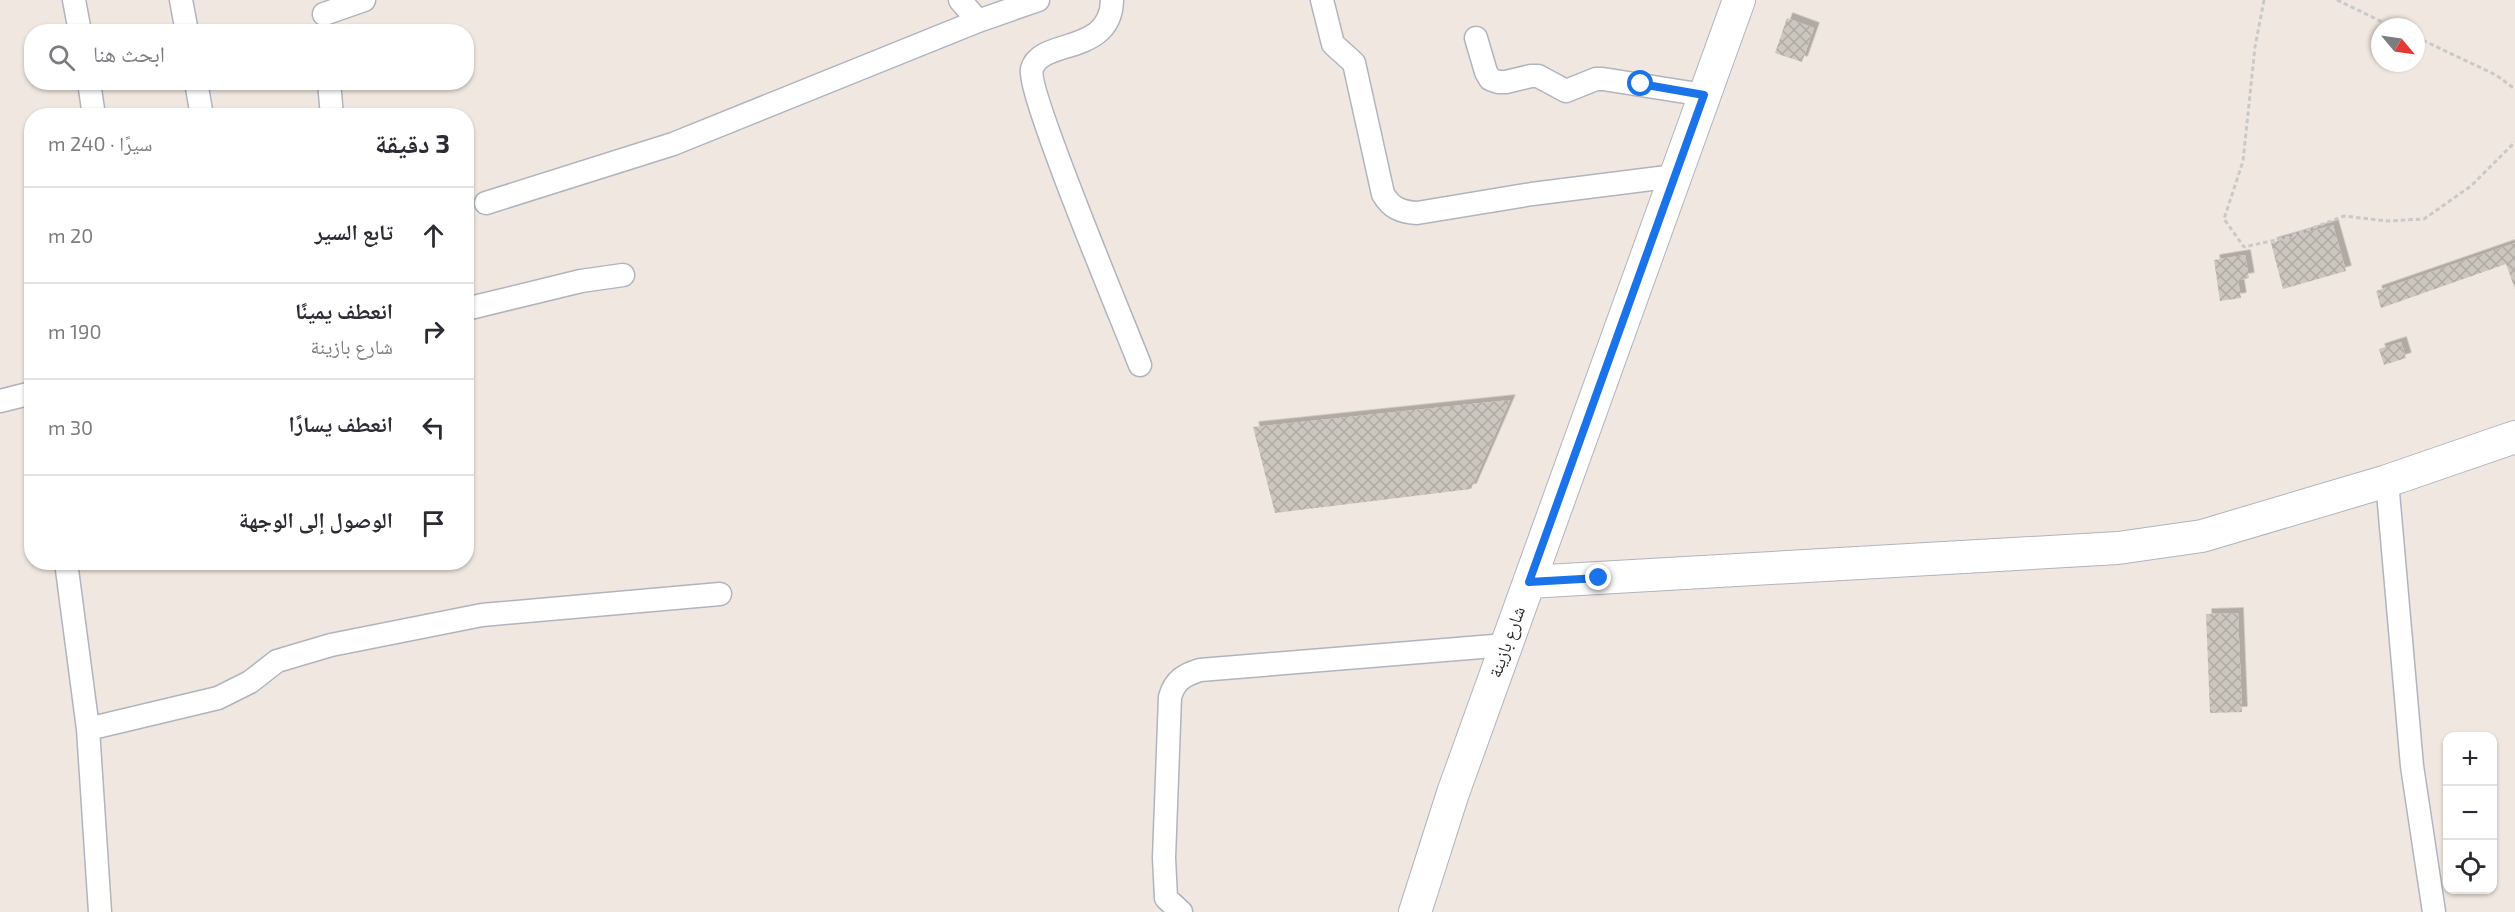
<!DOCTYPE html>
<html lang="ar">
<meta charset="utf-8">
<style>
:root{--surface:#fff;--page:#f2f2f3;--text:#2b2b33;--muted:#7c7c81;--line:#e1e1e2}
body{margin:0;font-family:"Exo 2","Noto Naskh Arabic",sans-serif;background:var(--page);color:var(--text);direction:rtl}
.controls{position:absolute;right:18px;bottom:18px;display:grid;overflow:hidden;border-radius:12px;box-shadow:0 2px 4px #0004}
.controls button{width:54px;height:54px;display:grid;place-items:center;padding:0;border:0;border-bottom:2px solid var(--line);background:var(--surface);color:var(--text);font:30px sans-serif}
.compass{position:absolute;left:2371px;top:18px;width:54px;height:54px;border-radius:50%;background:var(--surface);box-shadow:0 2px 4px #0004;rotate:119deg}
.stop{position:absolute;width:18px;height:18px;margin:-14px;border:4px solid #1a73e8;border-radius:50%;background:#fff}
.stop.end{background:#1a73e8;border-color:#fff;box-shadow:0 2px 6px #0008}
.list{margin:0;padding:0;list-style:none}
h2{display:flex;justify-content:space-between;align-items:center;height:78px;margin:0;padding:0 24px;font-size:26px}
h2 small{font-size:20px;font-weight:400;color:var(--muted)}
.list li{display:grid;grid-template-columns:39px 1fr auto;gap:18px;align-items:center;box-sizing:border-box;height:96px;padding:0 24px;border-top:2px solid var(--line)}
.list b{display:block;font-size:22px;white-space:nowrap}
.list p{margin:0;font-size:20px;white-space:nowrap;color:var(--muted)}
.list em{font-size:20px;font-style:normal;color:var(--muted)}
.icon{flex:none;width:33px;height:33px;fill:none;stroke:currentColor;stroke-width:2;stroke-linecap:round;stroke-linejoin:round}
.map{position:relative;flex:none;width:2515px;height:912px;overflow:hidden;direction:ltr}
.search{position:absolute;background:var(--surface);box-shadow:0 2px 4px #0004;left:24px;top:24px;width:450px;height:66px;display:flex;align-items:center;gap:15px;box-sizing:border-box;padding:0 21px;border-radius:24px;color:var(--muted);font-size:22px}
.panel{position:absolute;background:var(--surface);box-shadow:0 2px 4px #0004;left:24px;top:108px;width:450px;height:462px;border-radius:24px;direction:rtl}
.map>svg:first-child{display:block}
.building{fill:url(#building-cross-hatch);filter:url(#shadow)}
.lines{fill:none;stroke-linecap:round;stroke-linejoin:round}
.street-casing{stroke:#b0b4be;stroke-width:25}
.secondary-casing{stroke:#b0b4be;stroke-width:34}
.path{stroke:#c9c9c9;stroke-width:3;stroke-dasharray:4.5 3;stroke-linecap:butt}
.street{stroke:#fff;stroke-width:22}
.secondary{stroke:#fff;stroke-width:32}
.route{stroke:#1a73e8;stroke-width:8}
.labels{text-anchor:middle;stroke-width:6;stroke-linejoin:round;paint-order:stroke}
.street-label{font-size:18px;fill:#2e2e2e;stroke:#fff}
</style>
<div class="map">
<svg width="2515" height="912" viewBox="0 0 2515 912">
<defs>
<pattern id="building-cross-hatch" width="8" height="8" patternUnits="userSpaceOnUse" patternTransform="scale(1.5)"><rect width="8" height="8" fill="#cbc6be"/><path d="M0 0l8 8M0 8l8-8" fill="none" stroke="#afaaa4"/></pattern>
<filter id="shadow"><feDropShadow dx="5.5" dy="-5.5" stdDeviation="0" flood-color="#0004"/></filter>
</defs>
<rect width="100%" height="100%" fill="#f0e8e0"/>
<path class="building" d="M 1787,18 L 1814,28 L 1802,62 L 1775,53 Z
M 2333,225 L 2346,271 L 2283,289 L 2271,243 Z
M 2515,243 L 2515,289 L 2506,264 L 2381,308 L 2376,291 Z
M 2245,255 L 2249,278 L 2238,280 L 2241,298 L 2220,301 L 2214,260 Z
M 2401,342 L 2406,358 L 2384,365 L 2379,349 Z
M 1510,400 L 1471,489 L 1275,513 L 1253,427 Z
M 2238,613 L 2242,712 L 2210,713 L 2206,614 Z"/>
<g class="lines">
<defs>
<path id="street" d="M 74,0 L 80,32
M 181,0 L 187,32
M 960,0 L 978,21
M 1112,0 C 1111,56 1040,38 1032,69 C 1026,91 1125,326 1140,365
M 1322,0 L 1333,44 L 1354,63 L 1383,194 C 1391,208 1401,212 1417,213 L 1532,194 L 1675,176
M 324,14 L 364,0
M 1476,38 L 1486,72 L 1490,79 L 1498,82 L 1506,82 L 1531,76 L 1538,76 L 1566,91 L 1596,79 L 1603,79 L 1704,95
M 89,82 L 94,116
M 196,82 L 202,116
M 329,82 L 332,116
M 486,203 L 673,144 L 978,21 L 1038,0
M 466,309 L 581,281 L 623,275
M 0,401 L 32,393
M 2387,481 L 2412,766 L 2434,912
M 66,562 L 88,729 L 100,912
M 88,729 L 218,698 L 250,682 L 277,661 L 331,645 L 482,615 L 720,594
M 1181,912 L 1166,898 L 1164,858 L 1170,697 C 1175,680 1184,675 1200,670 L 1506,645"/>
<path id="secondary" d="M 1529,582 L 2118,548 L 2202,536 L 2387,481 L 2515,437
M 1415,912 L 1453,793 L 1739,0"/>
</defs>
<use href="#street" class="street-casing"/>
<use href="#secondary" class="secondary-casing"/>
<path class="path" d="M 2264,0 L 2255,47 L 2243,161 L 2224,219 L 2244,247 L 2289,237 L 2344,216 L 2387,221 L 2424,219 L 2471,186 L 2515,142
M 2337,0 L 2393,27
M 2416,37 L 2496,75 L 2515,89"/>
<use href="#street" class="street"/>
<use href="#secondary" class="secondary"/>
</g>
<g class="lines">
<path class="route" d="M 1599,578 L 1529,582 L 1704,95 L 1641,84"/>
</g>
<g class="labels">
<g class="street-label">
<text transform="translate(1507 642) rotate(-70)" y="6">شارع بازينة</text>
</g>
</g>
</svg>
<div class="controls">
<button>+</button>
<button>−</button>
<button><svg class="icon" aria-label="locate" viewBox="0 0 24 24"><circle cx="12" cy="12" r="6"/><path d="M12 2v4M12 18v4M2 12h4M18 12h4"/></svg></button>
</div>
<svg class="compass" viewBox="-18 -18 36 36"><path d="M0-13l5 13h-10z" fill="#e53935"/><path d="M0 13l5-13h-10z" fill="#7c7c81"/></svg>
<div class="stop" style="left:1641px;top:84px"></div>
<div class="stop end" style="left:1599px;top:578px"></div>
<div class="search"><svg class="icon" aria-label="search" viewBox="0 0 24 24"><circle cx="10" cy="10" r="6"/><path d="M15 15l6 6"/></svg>ابحث هنا</div>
<section class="panel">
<h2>3 دقيقة<small>سيرًا · 240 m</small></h2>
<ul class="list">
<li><svg class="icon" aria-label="ahead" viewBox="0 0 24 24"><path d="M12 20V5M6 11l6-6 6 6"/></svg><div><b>تابع السير</b></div><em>20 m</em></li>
<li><svg class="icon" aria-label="right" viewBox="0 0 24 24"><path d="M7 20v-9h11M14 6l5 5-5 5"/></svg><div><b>انعطف يمينًا</b><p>شارع بازينة</p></div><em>190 m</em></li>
<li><svg class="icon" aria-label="left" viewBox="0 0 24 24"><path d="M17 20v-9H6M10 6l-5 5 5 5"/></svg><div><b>انعطف يسارًا</b></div><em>30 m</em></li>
<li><svg class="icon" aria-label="arrive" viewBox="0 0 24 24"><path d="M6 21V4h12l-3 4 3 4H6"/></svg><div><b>الوصول إلى الوجهة</b></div></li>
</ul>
</section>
</div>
